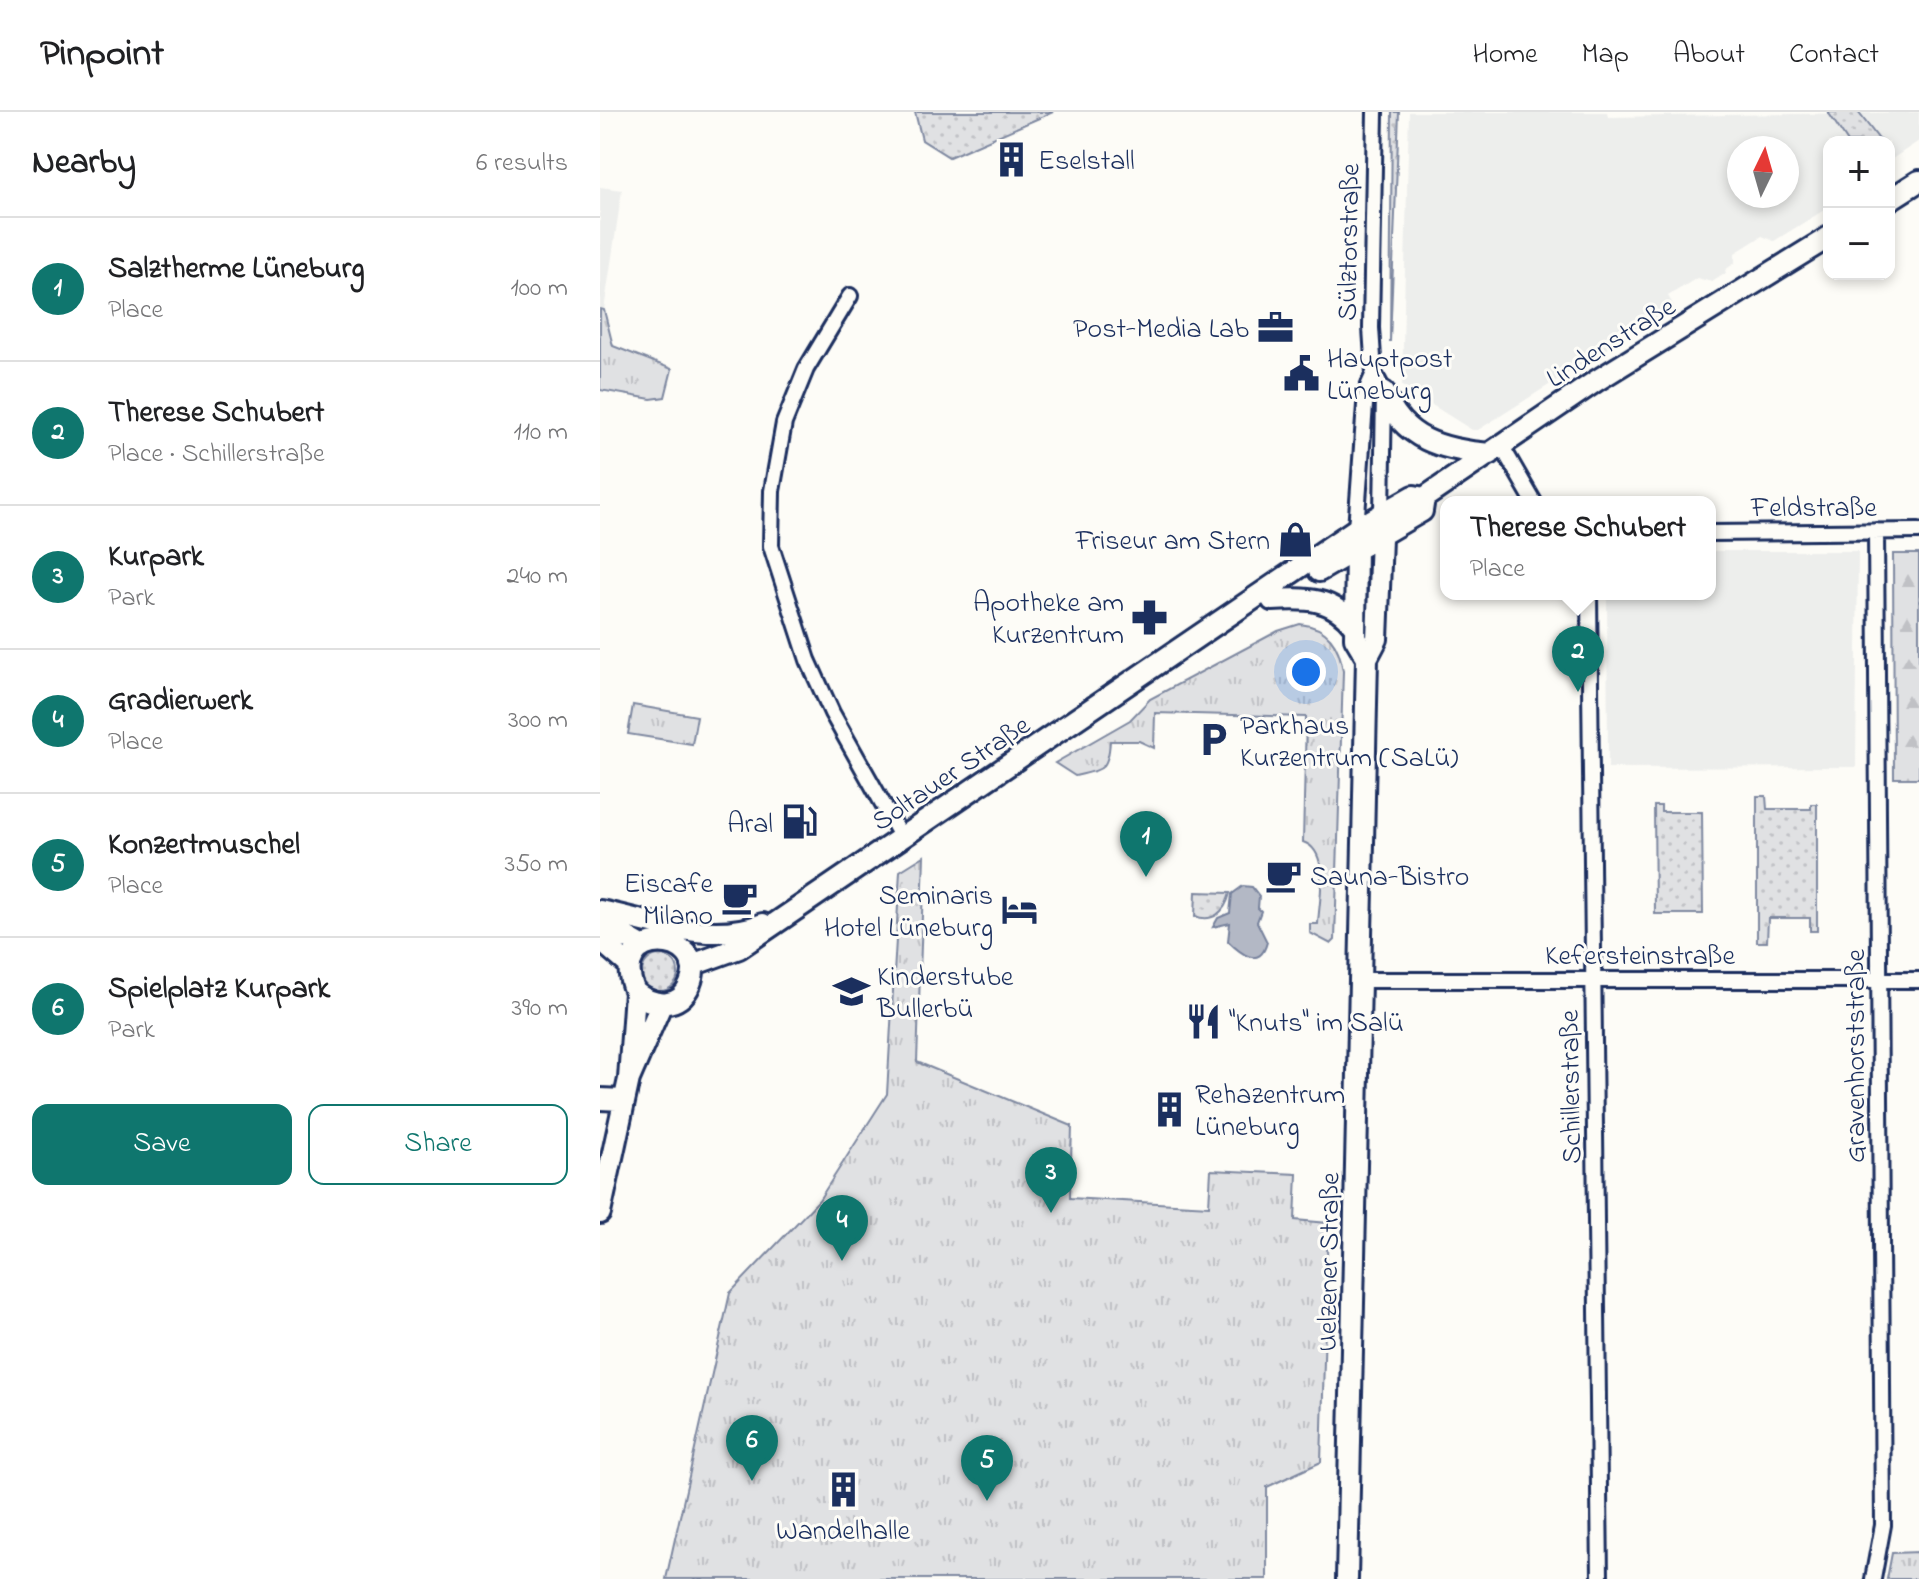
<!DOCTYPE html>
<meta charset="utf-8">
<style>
:root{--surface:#fff;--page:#f6f6f6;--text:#202124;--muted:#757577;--line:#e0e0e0;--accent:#0f766e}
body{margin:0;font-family:"Indie Flower",sans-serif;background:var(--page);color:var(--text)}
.controls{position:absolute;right:24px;top:24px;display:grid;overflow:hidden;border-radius:16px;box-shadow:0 4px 12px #0003}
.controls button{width:72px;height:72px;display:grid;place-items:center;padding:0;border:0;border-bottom:2px solid var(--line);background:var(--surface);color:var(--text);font:40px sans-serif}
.compass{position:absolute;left:1127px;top:24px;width:72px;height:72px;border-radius:50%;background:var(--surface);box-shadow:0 4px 12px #0003;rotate:5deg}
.you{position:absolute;left:706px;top:560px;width:28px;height:28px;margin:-20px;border:6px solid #fff;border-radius:50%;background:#1a73e8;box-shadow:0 0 0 12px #1a73e833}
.badge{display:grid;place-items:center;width:52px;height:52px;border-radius:50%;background:var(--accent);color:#fff;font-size:26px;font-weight:700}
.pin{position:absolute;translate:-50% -66px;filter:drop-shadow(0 2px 4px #0008)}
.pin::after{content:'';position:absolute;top:42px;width:28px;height:24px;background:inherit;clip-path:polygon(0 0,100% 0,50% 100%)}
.popup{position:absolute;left:840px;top:384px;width:276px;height:104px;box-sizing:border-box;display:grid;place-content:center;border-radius:16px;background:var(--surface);filter:drop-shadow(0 2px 6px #0005);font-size:26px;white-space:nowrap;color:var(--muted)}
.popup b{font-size:30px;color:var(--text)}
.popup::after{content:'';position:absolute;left:50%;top:100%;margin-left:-16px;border:16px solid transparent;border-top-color:var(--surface)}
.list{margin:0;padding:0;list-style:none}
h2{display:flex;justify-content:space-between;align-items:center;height:104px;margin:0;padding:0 32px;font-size:34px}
h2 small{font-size:26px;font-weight:400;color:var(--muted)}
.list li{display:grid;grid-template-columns:52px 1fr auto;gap:24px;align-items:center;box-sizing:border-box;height:144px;padding:0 32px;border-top:2px solid var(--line)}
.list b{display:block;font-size:30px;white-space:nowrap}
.list p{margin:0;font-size:26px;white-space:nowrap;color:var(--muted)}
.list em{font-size:26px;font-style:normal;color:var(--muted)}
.actions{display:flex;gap:16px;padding:24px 32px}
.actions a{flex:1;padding:18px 0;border:2px solid var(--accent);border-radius:16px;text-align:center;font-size:28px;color:var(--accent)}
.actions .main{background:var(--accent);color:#fff}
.map{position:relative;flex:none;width:1319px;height:1467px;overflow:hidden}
header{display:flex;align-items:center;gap:48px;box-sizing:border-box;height:112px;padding:0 40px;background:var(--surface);border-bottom:2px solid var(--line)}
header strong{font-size:38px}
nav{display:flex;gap:44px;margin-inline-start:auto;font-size:28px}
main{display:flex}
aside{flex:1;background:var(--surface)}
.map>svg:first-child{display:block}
.built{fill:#edeeec;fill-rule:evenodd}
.grass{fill:url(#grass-dots);stroke:#7e88a0;stroke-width:2}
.forest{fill:url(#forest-firs);stroke:#7e88a0;stroke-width:2}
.park{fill:url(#park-tufts);stroke:#7e88a0;stroke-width:2}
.water{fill:#b3b8c5;stroke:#76819c;stroke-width:2}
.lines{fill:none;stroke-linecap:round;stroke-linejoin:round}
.street-casing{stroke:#1b2f5e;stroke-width:20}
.secondary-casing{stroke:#1b2f5e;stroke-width:26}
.street{stroke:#fdfcf7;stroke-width:14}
.secondary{stroke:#fdfcf7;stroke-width:20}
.labels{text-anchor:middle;stroke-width:6;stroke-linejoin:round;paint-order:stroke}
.poi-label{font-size:28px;fill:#1b2f5e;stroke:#fdfcf7;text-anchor:start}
.street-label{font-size:28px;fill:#1b2f5e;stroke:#fdfcf7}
</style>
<header>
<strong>Pinpoint</strong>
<nav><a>Home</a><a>Map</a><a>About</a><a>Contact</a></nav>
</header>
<main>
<aside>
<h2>Nearby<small>6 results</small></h2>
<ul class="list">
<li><span class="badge">1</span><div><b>Salztherme Lüneburg</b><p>Place</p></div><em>100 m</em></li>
<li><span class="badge">2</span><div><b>Therese Schubert</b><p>Place · Schillerstraße</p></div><em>110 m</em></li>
<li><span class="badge">3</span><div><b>Kurpark</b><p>Park</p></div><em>240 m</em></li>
<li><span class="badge">4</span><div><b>Gradierwerk</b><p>Place</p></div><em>300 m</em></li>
<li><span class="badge">5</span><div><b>Konzertmuschel</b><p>Place</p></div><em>350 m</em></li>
<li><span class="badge">6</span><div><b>Spielplatz Kurpark</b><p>Park</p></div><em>390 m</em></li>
</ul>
<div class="actions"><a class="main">Save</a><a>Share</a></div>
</aside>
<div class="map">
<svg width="1319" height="1467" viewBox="0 0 1319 1467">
<defs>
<pattern id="grass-dots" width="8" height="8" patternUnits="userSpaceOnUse" patternTransform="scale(2)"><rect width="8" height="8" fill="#e0e1e3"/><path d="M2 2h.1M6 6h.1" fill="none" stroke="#c0c1c5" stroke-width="1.8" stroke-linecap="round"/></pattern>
<pattern id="forest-firs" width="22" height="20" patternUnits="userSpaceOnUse" patternTransform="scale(2)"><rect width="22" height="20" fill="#e0e1e3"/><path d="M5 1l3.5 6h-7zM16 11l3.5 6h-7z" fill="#c0c1c5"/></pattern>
<pattern id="park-tufts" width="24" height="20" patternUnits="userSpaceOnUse" patternTransform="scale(2)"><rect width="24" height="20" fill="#e0e1e3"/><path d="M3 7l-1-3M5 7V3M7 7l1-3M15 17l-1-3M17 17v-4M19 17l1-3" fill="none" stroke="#c0c1c5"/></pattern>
</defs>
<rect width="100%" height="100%" fill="#fdfcf7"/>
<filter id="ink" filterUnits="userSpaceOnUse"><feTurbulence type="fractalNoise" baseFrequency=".0125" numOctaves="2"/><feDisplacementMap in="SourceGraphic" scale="16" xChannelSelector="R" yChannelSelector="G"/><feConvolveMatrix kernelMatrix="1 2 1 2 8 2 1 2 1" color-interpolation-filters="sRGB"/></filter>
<g filter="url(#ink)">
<path class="built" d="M 809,0 L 1007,0 L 1008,5 L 1319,0 L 1319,29 L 1289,49 L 1289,30 L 1229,30 L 1229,95 L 1174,129 L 1162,124 L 1151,131 L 1135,141 L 1135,151 L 1125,158 L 1126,161 L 1112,170 L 1097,166 L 1068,184 L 1074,194 L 878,318 L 872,318 L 802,274 ZM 1139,36 L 1187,36 L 1187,84 L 1139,84 Z
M 0,75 L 22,78 L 4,198 L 0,197 Z
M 1110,439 L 1258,439 L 1256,655 L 1008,656 L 1007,482 L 1110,482 Z"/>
<path class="grass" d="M 315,0 L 453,0 L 349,45 L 322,28 Z
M 792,0 L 799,0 L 790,230 Z
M 1228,0 L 1258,0 L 1281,30 L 1248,30 Z
M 1157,684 L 1166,684 L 1167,697 L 1211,697 L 1211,692 L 1217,692 L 1217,819 L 1210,819 L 1210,806 L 1168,806 L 1167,830 L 1157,830 Z
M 1054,694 L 1061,694 L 1061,700 L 1102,700 L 1103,802 L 1055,802 Z
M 596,780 L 630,781 C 625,801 612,811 595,804 Z
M42 861a18 18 0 1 1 36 0a18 18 0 1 1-36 0Z"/>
<path class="forest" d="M 1293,442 L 1319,442 L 1319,666 L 1294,666 Z"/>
<path class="park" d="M 0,197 L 4,198 L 13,234 L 72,257 L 65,285 L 51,287 L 0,278 Z
M 700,512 C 728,515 739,532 743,559 L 735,828 L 731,832 L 710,821 L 710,812 L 718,812 C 719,788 731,739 703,730 L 706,605 L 555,601 L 554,636 L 539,629 L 510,629 C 508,659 503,657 475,664 L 455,651 L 530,608 L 550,587 L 678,519 Z
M 33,593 L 97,604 L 92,632 L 28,622 Z
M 324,744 L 317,950 L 472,1014 L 470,1086 L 609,1094 L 611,1058 L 697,1062 L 695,1108 L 728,1111 L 721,1350 L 667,1375 L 667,1467 L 66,1467 L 130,1181 L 219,1088 L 287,982 L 300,759 Z
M 1319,1440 L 1319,1467 L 1287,1467 L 1292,1441 Z"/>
<path class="water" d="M 643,774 L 652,775 L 659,784 L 658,796 L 661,799 L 657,810 L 667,830 C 660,858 640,841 628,829 L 630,811 L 613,815 L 618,806 L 630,801 L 632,782 Z"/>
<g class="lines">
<defs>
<path id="street" d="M 775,0 L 771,216 L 774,261 L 784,280 L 782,401
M 250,184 L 206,257 L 184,311 L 172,379 L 171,434 L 208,548 L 232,601 L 302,726
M 901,333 L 934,390
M 756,417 L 766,279 L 774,261
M 1110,421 L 1319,419
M 989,482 L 1000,1467
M 762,868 L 1319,868
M 1273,1467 L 1283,1413 L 1276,419"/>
<path id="secondary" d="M 1289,88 L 1319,69
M 784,280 C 802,328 843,338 890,342
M 756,430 L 755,526 L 767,546
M 719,459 L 822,399 L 824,386
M 672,488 C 706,486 733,485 755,515
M 0,799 C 54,810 110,832 163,812
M 0,810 L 42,834
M 0,828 L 29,853
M 92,853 L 139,836 L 756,417 L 814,384 L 824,386 L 996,269 L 1229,125
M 29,967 L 35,880 C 5,812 112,819 90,872 C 80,898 53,895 35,880
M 0,987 L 23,988
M 0,1101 L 29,967 L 61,893
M 747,1467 L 767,546 L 777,527 L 782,401"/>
</defs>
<use href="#street" class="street-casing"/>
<use href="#secondary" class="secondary-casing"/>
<use href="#street" class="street"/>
<use href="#secondary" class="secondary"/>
</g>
</g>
<defs>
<symbol id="building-bare" viewBox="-9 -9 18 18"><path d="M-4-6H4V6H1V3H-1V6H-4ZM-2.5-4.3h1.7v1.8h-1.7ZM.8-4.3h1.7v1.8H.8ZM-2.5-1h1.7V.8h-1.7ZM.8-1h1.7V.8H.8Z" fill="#1b2f5e" stroke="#fdfcf7" stroke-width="2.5" paint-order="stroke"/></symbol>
<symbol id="office-bare" viewBox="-9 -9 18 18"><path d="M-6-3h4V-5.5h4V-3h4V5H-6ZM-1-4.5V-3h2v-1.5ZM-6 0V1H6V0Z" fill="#1b2f5e" stroke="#fdfcf7" stroke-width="2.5" paint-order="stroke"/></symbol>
<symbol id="civic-bare" viewBox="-9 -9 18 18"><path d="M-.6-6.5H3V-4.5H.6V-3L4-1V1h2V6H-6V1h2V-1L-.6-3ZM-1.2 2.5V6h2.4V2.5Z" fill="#1b2f5e" stroke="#fdfcf7" stroke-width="2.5" paint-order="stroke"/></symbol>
<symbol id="shop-bare" viewBox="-9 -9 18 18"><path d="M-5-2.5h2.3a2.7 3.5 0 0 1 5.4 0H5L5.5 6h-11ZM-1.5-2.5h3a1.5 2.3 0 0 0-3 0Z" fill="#1b2f5e" stroke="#fdfcf7" stroke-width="2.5" paint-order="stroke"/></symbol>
<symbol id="pharmacy-bare" viewBox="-9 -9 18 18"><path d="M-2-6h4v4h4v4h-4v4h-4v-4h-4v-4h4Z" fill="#1b2f5e" stroke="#fdfcf7" stroke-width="2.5" paint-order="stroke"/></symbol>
<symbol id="parking-bare" viewBox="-9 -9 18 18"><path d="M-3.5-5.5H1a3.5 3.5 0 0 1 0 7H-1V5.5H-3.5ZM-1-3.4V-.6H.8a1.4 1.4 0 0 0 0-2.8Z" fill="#1b2f5e" stroke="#fdfcf7" stroke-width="2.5" paint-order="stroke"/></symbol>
<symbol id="fuel-bare" viewBox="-9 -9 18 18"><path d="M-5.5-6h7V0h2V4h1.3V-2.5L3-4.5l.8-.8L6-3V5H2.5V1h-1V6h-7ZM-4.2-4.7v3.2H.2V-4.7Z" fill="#1b2f5e" stroke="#fdfcf7" stroke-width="2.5" paint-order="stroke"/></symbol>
<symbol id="cafe-bare" viewBox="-9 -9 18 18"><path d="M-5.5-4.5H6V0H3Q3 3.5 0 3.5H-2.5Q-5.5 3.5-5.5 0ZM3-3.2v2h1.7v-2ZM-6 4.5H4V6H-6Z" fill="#1b2f5e" stroke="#fdfcf7" stroke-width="2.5" paint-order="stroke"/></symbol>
<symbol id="hotel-bare" viewBox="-9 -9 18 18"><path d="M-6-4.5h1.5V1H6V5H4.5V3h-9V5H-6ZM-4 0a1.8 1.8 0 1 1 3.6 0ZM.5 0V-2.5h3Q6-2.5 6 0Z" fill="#1b2f5e" stroke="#fdfcf7" stroke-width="2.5" paint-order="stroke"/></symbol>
<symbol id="school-bare" viewBox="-9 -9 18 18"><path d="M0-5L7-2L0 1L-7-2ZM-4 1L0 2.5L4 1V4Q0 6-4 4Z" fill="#1b2f5e" stroke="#fdfcf7" stroke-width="2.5" paint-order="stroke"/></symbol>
<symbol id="restaurant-bare" viewBox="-9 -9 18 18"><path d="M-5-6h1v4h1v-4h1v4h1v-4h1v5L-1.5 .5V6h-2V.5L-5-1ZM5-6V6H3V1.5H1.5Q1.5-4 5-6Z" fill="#1b2f5e" stroke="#fdfcf7" stroke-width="2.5" paint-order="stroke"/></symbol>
</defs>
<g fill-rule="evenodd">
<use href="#building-bare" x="386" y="22" width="51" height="51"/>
<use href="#office-bare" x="650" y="190" width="51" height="51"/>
<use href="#civic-bare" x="676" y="236" width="51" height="51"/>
<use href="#shop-bare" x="670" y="402" width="51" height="51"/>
<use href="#pharmacy-bare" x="524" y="480" width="51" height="51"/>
<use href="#parking-bare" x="588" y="602" width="51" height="51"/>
<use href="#fuel-bare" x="174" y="684" width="51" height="51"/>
<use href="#cafe-bare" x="658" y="738" width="51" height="51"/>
<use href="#cafe-bare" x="114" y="760" width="51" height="51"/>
<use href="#hotel-bare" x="394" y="772" width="51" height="51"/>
<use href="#school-bare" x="226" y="854" width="51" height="51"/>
<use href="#restaurant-bare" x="578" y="884" width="51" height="51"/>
<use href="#building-bare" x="544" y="972" width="51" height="51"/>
<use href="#building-bare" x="218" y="1352" width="51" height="51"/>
</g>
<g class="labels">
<g class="poi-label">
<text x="438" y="57">Eselstall</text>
<text x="649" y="225" text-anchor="end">Post-Media Lab</text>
<text x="727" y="255">Hauptpost<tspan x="727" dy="32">Lüneburg</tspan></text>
<text x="670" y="437" text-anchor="end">Friseur am Stern</text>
<text x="524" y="499" text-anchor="end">Apotheke am<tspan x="524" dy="32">Kurzentrum</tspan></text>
<text x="640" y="622">Parkhaus<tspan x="640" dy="32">Kurzentrum (SaLü)</tspan></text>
<text x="173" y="720" text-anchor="end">Aral</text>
<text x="710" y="773">Sauna-Bistro</text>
<text x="113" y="780" text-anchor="end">Eiscafe<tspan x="113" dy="32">Milano</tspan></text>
<text x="393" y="792" text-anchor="end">Seminaris<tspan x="393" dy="32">Hotel Lüneburg</tspan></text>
<text x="277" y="873">Kinderstube<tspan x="277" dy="32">Bullerbü</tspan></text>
<text x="629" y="919">"Knuts" im Salü</text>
<text x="595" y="991">Rehazentrum<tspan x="595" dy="32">Lüneburg</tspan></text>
<text x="243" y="1427" text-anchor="middle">Wandelhalle</text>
</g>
<g class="street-label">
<text transform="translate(747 130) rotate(-89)" y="10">Sülztorstraße</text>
<text transform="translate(1010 229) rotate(-32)" y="10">Lindenstraße</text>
<text x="1214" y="404">Feldstraße</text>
<text transform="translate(350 660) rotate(-34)" y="10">Soltauer Straße</text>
<text x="1040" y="852">Kefersteinstraße</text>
<text transform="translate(1254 944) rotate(-90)" y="10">Gravenhorststraße</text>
<text transform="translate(969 975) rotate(-91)" y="10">Schillerstraße</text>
<text transform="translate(727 1150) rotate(-89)" y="10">Uelzener Straße</text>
</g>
</g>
</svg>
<div class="controls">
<button>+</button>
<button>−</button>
</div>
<svg class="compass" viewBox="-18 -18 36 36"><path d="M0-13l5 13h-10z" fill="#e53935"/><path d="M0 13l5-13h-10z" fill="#757577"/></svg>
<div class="you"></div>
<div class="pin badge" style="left:546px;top:765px">1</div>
<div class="pin badge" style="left:978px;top:580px">2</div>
<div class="popup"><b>Therese Schubert</b>Place</div>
<div class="pin badge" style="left:451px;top:1101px">3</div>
<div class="pin badge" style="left:242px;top:1149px">4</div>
<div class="pin badge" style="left:387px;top:1389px">5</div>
<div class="pin badge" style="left:152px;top:1369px">6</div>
</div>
</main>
